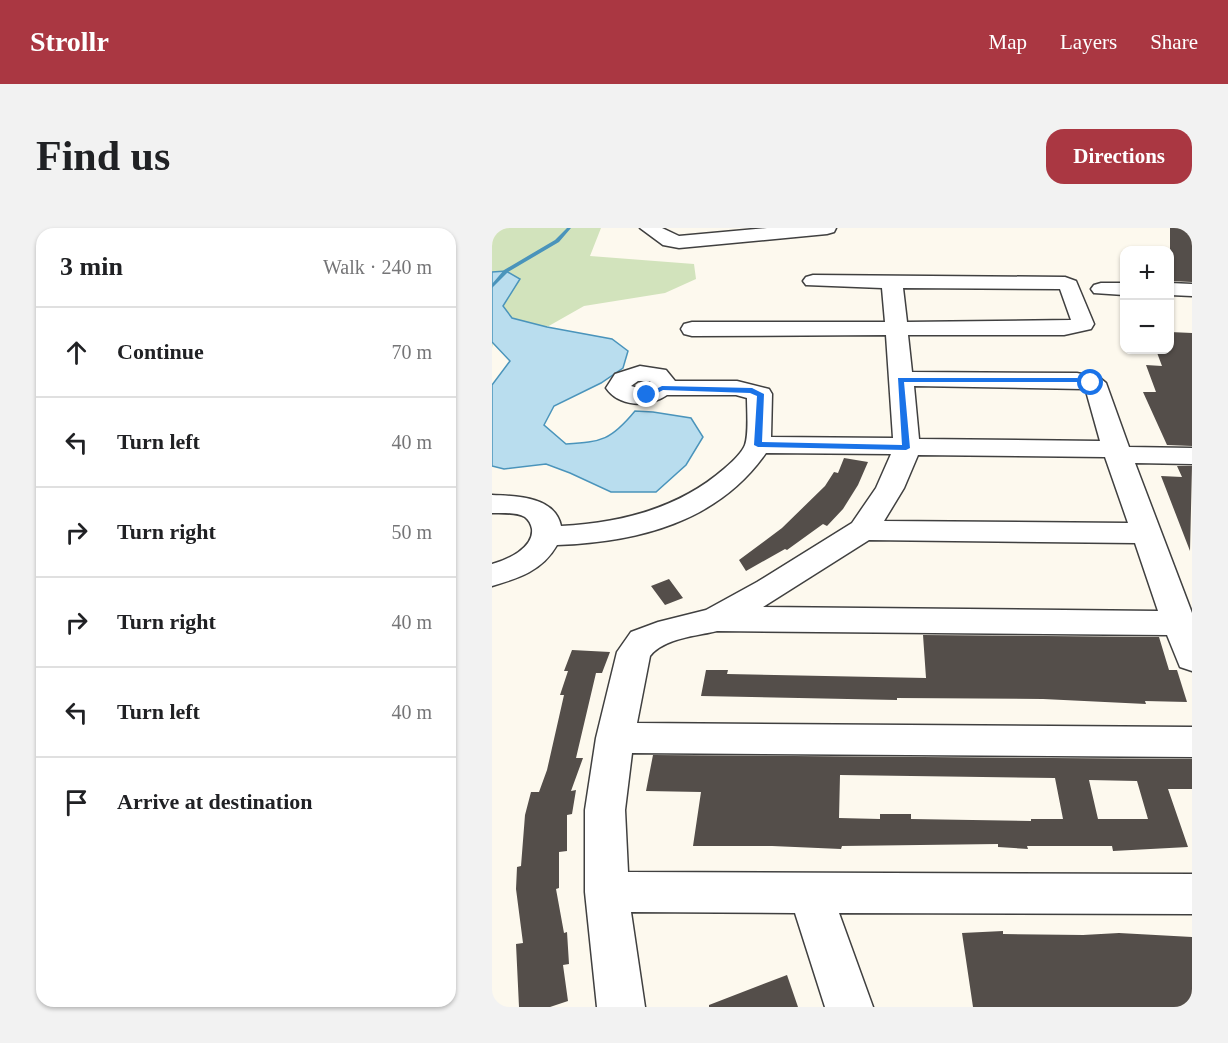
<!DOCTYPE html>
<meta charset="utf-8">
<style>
:root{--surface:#fff;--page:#f2f2f2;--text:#202124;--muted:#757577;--line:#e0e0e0;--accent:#aa3742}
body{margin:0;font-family:"Times New Roman",serif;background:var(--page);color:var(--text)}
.controls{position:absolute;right:18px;top:18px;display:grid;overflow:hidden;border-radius:12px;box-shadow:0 2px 4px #0004}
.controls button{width:54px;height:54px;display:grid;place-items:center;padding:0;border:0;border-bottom:2px solid var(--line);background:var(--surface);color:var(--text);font:30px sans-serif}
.stop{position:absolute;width:18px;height:18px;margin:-14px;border:4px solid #1a73e8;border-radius:50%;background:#fff}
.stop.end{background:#1a73e8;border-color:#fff;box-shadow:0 2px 6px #0008}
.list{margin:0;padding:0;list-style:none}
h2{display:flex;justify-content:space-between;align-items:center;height:78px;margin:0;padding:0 24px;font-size:26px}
h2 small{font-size:20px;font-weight:400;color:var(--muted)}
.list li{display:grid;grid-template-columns:39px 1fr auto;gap:18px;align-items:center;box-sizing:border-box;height:90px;padding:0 24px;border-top:2px solid var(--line)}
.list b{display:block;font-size:22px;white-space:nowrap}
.list em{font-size:20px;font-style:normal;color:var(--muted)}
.icon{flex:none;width:33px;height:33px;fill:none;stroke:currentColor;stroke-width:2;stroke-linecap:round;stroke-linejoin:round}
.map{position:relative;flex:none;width:700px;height:779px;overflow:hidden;border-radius:18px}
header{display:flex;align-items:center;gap:36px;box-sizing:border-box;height:84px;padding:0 30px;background:var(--accent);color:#fff}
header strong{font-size:28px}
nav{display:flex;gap:33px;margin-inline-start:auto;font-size:21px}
.intro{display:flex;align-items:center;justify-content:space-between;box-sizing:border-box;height:144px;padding:0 36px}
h1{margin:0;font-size:42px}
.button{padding:15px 27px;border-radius:18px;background:var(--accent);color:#fff;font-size:21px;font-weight:700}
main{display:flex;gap:36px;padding:0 36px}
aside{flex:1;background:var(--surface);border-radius:18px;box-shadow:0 2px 4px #0004}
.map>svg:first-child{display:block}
.green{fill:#d2e3bc}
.water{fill:#b9ddee;stroke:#4a94bb;stroke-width:1.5}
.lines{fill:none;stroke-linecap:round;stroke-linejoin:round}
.stream{fill:#4a94bb;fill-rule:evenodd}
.building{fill:#544e4a;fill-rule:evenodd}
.minor-casing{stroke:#404040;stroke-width:3}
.minor{fill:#fff;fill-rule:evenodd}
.route{fill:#1a73e8}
</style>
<header>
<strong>Strollr</strong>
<nav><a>Map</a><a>Layers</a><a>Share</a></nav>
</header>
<div class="intro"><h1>Find us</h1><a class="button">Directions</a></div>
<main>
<aside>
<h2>3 min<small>Walk · 240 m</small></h2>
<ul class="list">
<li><svg class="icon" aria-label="ahead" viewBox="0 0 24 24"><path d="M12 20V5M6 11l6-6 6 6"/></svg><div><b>Continue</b></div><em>70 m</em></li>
<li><svg class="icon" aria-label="left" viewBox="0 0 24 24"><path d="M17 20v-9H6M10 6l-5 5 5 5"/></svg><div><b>Turn left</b></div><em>40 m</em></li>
<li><svg class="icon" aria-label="right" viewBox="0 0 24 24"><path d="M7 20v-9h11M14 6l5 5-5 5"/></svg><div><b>Turn right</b></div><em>50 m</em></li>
<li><svg class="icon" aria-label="right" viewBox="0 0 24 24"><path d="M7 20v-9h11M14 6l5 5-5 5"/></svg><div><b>Turn right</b></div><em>40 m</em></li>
<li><svg class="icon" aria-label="left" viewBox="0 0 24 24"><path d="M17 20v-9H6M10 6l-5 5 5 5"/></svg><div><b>Turn left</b></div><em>40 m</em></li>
<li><svg class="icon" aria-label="arrive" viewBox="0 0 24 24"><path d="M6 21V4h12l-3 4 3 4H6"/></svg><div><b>Arrive at destination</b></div></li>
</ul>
</aside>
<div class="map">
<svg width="700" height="779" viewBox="0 0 700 779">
<rect width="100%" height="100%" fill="#fdf9ee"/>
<path class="green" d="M 0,0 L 109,0 L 98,28 L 202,36 L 204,51 L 173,65 L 92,78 L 55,99 L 1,115 L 0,120 Z"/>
<path class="water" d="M 14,43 L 28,51 L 11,78 L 20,90 L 55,99 L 120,111 L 136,123 L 131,140 L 109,155 L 62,178 L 52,197 L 74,216 C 110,214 119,212 143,183 L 161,184 L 199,190 L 211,209 L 194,237 L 164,264 L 119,264 L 78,245 L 54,236 L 12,241 L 0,238 L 0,157 L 18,133 L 0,114 L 0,44 Z"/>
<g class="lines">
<path class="stream" d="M 75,0 L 79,0 L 67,14 L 16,44 L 0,60 L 0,56 L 12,42 L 63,12 Z"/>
</g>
<path class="building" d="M 678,0 L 700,0 L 700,54 L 678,53 Z
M 678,104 L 700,105 L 700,218 L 675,217 L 651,164 L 664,164 L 654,137 L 670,138 L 664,122 L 678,122 Z
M 352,230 L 376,234 L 366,257 L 351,281 L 335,298 L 331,296 L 295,322 L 293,321 L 254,343 L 247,332 L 290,300 L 333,258 L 342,244 L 346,245 Z
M 685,238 L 700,238 L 698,323 L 669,248 L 690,249 Z
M 177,351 L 191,370 L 173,377 L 159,358 Z
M 431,407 L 667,409 L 677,442 L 685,442 L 695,474 L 653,473 L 654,476 L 551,471 L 405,470 L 405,472 L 209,468 L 214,442 L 236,442 L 235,446 L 434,450 Z
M 80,422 L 118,424 L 110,445 L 104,445 L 84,530 L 91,530 L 79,563 L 84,562 L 80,586 L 75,587 L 75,623 L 67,624 L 67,660 L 64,661 L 72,705 L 75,704 L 77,736 L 71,737 L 76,773 L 58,779 L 27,779 L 24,716 L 31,715 L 24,661 L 25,639 L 29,638 L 33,587 L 39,564 L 47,564 L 55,542 L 72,467 L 68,467 L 76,443 L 72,443 Z
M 161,527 L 700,531 L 700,561 L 676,561 L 696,619 L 621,623 L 620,618 L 535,618 L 536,621 L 506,619 L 506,616 L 350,618 L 349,621 L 280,618 L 201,618 L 209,564 L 154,563 ZM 348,547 L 563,550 L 571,591 L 539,591 L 539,593 L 419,591 L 419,586 L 388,586 L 388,591 L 347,590 ZM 597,552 L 645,553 L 656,591 L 606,591 Z
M 511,703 L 511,706 L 591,707 L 627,705 L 700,709 L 700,779 L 481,779 L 470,705 Z
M 295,747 L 306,779 L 217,779 L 217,777 Z"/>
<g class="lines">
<defs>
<path id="minor" d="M 148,0 L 170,0 L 187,8 L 275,0 L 344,0 L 342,4 L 335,6 L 187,20 L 171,17 Z
M 321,47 L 573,49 L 584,53 L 602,96 L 599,101 L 572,107 L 416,107 L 420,144 L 585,145 L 608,150 L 614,155 L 637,219 L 700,220 L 700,236 L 643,235 L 700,385 L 700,443 L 688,439 L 675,407 L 225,403 C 205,408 172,410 158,428 L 145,495 L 700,499 L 700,529 L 140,525 L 133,582 L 136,644 L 700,646 L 700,686 L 347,685 L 381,779 L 333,779 L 303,685 L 139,684 L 153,779 L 105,779 L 93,664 L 93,582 L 104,510 L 125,424 L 139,404 L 166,394 L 214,382 L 265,354 L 360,295 L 384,260 L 399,226 L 274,225 C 226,294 146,314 65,317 C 50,343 27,350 0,358 L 0,336 C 15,332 42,320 40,301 C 39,296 37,292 33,289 C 24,284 10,285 0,285 L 0,267 C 23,268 63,268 69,298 C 128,295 186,281 232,241 C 239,235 250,225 253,217 C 257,206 255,182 255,170 L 244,167 L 175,167 C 156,180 127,179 114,160 L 123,146 L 148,138 L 174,142 L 183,153 L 245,153 L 277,161 L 280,166 L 279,209 L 401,210 L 394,107 L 200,108 L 192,106 L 189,101 L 192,96 L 200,94 L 393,94 L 390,60 L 314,57 L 311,53 L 314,49 ZM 411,60 L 568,61 L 579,92 L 415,94 ZM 146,153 L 158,153 L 159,155 L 150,161 L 139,158 ZM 422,158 L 591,161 L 594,163 L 608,213 L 427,211 ZM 426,227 L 613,229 L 636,295 L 392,293 L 412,260 ZM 377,312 L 643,315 L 666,383 L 271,379 Z
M 609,55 L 632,55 L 632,67 L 602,65 L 599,61 L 602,57 Z
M 678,55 L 700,56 L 700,68 L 678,67 Z"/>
</defs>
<use href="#minor" class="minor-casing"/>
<use href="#minor" class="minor"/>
</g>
<path class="route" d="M 406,150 L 585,150 L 603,155 L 599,157 L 585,154 L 412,154 L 418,220 L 414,222 L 266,219 L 262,217 L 265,168 L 258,165 L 171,162 L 158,169 L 152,167 L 170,158 L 260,160 L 272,166 L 270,214 L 410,217 Z"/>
</svg>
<div class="controls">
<button>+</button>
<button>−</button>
</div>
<div class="stop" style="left:599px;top:155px"></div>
<div class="stop end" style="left:155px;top:167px"></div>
</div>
</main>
